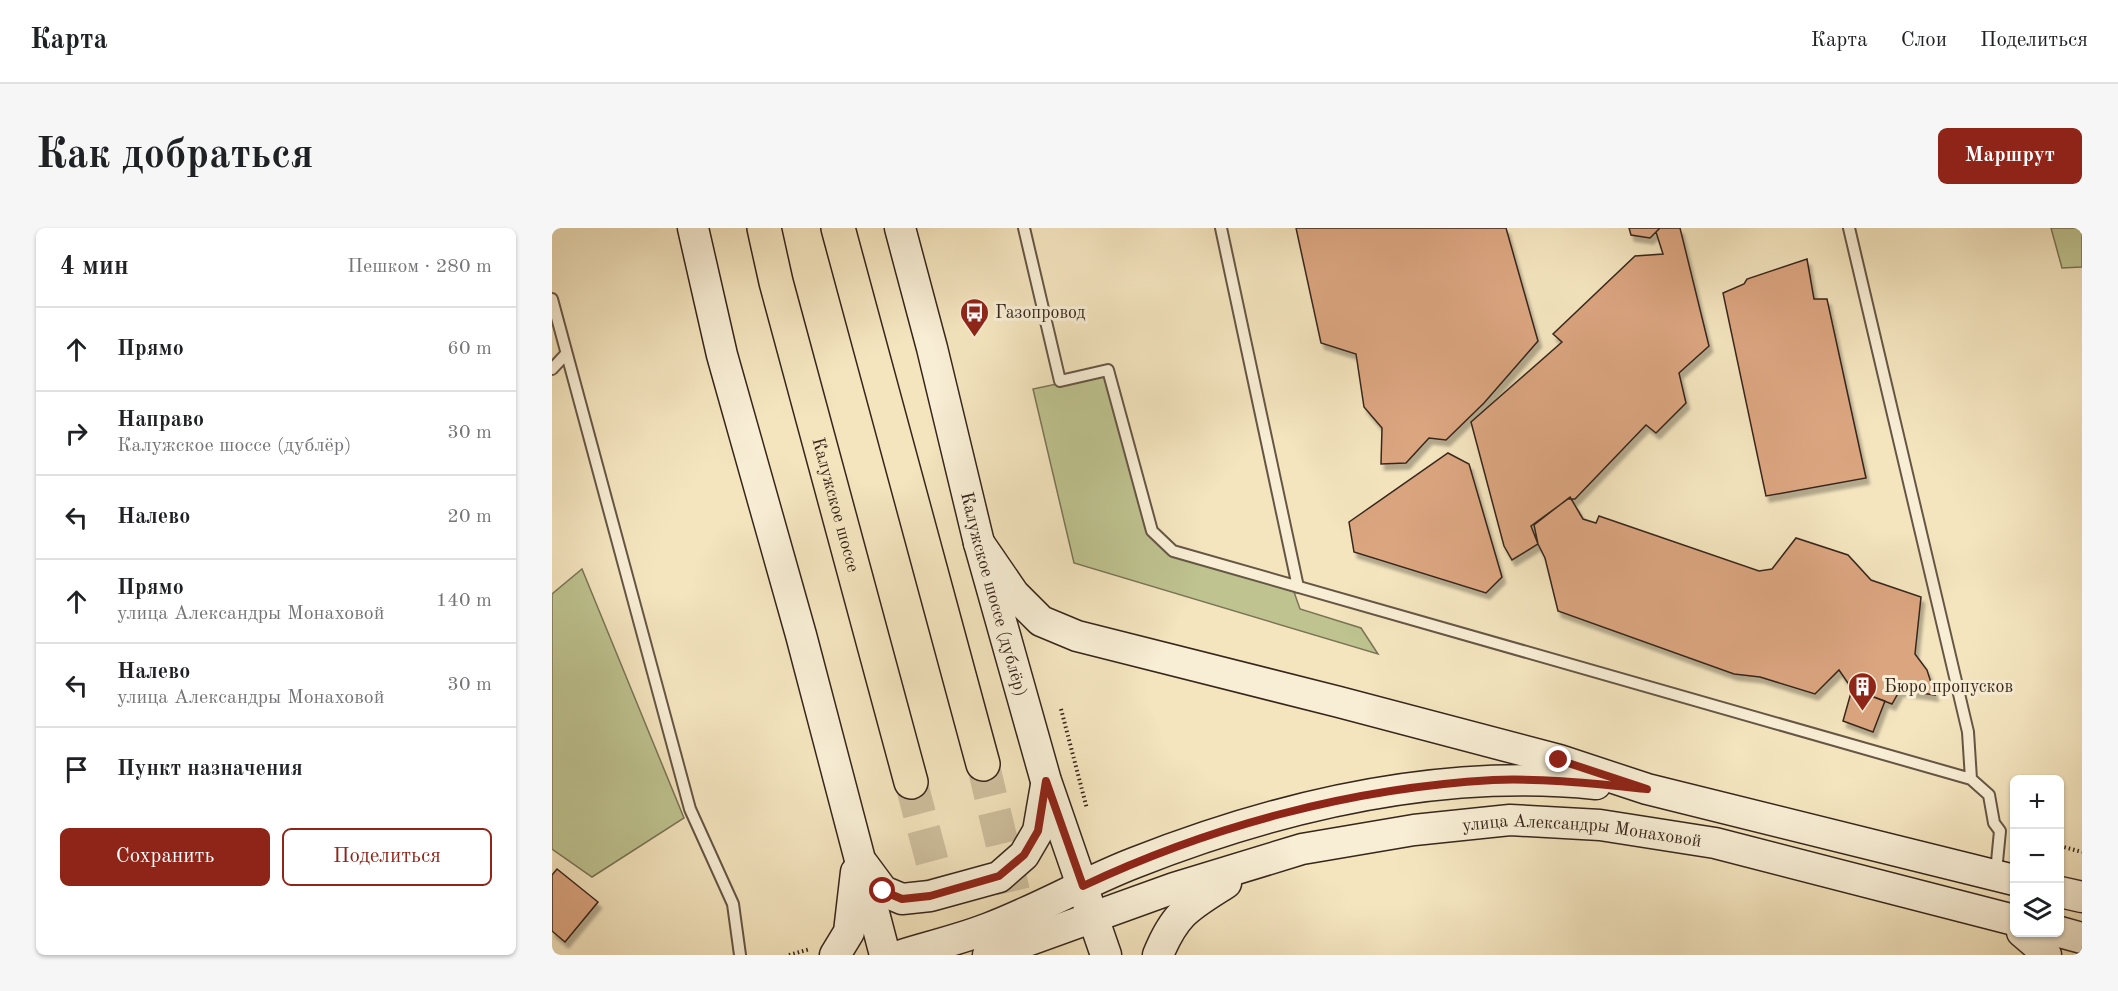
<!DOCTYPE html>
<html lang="ru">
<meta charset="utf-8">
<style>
:root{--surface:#fff;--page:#f6f6f6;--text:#202124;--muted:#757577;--line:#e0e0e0;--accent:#8f2418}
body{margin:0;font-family:"Old Standard TT",serif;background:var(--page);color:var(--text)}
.controls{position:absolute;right:18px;bottom:18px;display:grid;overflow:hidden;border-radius:9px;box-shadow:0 2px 4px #0004}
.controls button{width:54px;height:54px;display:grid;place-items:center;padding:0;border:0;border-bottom:2px solid var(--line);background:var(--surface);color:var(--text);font:30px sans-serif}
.stop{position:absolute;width:18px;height:18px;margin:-14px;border:4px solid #8f2418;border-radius:50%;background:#fff}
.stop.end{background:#8f2418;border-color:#fff;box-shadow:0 2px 6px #0008}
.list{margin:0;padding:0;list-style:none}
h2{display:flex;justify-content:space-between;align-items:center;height:78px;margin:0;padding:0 24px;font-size:26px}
h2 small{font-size:20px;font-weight:400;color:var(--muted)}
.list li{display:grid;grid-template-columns:39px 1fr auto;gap:18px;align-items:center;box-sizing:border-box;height:84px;padding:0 24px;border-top:2px solid var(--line)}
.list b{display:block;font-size:22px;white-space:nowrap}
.list p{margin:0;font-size:20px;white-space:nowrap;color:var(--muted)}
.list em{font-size:20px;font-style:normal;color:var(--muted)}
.actions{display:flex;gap:12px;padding:18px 24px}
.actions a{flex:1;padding:14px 0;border:2px solid var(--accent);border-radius:9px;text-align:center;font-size:21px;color:var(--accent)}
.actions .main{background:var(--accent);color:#fff}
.icon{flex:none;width:33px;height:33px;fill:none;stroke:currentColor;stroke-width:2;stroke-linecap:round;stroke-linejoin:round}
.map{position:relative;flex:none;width:1530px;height:727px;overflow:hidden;border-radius:9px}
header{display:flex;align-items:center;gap:36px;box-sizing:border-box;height:84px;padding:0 30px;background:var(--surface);border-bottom:2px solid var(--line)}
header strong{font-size:28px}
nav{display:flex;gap:33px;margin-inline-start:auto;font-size:21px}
.intro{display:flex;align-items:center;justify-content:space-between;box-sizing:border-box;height:144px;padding:0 36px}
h1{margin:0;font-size:42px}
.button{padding:15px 27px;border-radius:9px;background:var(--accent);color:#fff;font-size:21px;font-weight:700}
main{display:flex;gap:36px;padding:0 36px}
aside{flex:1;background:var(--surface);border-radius:9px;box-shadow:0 2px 4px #0004}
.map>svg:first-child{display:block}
.green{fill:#bec390;stroke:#7a7456;stroke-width:1.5}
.building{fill:#dba580;stroke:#37261c;stroke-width:1.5;filter:url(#shadow)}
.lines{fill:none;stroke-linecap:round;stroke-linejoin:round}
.highway-tunnel{stroke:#cebf9e;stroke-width:33;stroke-dasharray:33 16;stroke-linecap:butt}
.lane-casing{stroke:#665645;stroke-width:14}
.secondary-casing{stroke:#37261c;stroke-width:33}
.highway-casing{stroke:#37261c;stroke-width:36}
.path{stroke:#37261c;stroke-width:4;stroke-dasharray:1.5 3;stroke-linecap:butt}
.lane{stroke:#f8eed5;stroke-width:10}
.secondary{stroke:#f8eed5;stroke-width:30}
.highway{stroke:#f4e5bf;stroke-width:33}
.route{stroke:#8f2418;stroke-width:8}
.labels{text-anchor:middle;stroke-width:6;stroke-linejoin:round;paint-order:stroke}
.poi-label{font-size:18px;fill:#37261c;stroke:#f8eed5;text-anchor:start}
.street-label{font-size:18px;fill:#37261c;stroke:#f8eed5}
</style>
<header>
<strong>Карта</strong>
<nav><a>Карта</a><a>Слои</a><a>Поделиться</a></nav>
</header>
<div class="intro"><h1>Как добраться</h1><a class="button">Маршрут</a></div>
<main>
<aside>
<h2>4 мин<small>Пешком · 280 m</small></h2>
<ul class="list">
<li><svg class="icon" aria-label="ahead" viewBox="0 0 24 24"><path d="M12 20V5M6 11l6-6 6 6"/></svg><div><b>Прямо</b></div><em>60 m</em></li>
<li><svg class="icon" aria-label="right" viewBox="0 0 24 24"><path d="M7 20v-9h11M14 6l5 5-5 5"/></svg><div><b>Направо</b><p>Калужское шоссе (дублёр)</p></div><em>30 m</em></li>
<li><svg class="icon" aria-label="left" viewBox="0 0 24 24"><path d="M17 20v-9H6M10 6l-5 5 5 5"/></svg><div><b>Налево</b></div><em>20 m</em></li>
<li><svg class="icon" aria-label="ahead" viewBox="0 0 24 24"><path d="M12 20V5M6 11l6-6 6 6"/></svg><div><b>Прямо</b><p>улица Александры Монаховой</p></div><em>140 m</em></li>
<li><svg class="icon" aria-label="left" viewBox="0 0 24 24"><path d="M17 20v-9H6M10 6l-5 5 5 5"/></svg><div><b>Налево</b><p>улица Александры Монаховой</p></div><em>30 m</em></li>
<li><svg class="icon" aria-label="arrive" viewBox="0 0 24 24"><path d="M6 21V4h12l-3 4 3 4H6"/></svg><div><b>Пункт назначения</b></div></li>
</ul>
<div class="actions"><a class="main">Сохранить</a><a>Поделиться</a></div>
</aside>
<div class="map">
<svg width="1530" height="727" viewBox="0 0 1530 727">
<defs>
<filter id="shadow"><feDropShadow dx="3.5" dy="6" stdDeviation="1.5" flood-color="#0004"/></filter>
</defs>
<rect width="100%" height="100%" fill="#f4e5bf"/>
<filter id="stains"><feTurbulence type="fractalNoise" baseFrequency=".00333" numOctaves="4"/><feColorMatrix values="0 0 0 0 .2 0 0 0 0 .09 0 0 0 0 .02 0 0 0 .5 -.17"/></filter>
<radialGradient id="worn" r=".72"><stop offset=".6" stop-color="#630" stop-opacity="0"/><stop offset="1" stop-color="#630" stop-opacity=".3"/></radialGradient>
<path class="green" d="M 1499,0 L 1530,0 L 1530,39 L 1510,40 Z
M 552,146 L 597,306 L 619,327 L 741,361 L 748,381 L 809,400 L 826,426 L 522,335 L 481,161 Z
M 30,341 L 132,590 L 40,649 L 0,621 L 0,366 Z"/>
<path class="building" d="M 744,0 L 954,0 L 986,113 L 932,175 L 894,212 L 877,210 L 854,235 L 829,236 L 830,200 L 812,179 L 804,126 L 769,115 Z
M 1077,0 L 1108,0 L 1098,10 L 1079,7 Z
M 1108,0 L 1128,0 L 1157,118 L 1127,145 L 1134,175 L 1104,205 L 1094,197 L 1023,271 L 1016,271 L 979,298 L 986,316 L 960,332 L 952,318 L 919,194 L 1010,114 L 1001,106 L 1083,28 L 1111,26 L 1104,4 Z
M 1255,31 L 1262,71 L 1275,71 L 1314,250 L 1214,268 L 1171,65 L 1192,56 L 1195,51 Z
M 896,225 L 917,236 L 950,349 L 934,365 L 802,324 L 797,294 Z
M 1018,269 L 1031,291 L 1044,295 L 1047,288 L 1207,343 L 1220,341 L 1244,310 L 1296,327 L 1319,352 L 1369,369 L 1363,426 L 1375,442 L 1383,467 L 1348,462 L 1340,476 L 1300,461 L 1287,442 L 1263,466 L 1208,449 L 1182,446 L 1006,383 L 993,330 L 986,316 L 982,297 Z
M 1300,461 L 1333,473 L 1321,504 L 1291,493 Z
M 5,641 L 46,674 L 13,714 L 0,703 L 0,647 Z"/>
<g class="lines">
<path class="highway-tunnel" d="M 431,536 L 474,716
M 359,554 L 405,727"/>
<defs>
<path id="lane" d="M 472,0 L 508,153 L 556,142 L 600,303 L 621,323 L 1419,551 L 1437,567 L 1442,595 L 1448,603 L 1444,644
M 669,0 L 746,359
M 1297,0 L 1416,504 L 1419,551
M 0,71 L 138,581 L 181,676 L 188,727
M 0,141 L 14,126"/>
<g id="secondary">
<path d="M 141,0 L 170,127 L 249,407 L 333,727"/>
<path id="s1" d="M 348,0 L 380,120 L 427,315 L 494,553 L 554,727"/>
<path d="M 427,315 L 462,366 L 489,393 L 525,408 L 787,474 L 1007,532 L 1095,561 L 1462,652"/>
<path d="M 311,636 L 331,663 L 350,671 L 378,668 L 447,649 L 472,627 L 486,603 L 494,557"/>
<path d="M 1508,664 L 1530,669"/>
<path d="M 1470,704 L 1483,715 L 1494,727"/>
<path d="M 1508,704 L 1530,710"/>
<path d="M 283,727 L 297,704 L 304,644"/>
<path d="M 350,727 C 379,718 409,711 437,700 C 487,681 533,654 582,635 C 727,578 888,540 1044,556"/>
<path id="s2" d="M 436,727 L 622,660 L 750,621 L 862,602 L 958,592 L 1048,597 L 1163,615 L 1462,692"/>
<path d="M 606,727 C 623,685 636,679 674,655"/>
</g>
<g id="highway">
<path id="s3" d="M 212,0 L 224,54 L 359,554"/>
<path d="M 286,0 L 431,536"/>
</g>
</defs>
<use href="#lane" class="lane-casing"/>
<use href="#secondary" class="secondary-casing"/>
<use href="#highway" class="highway-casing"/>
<path class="path" d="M 509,481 L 535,581
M 1508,618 L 1530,624
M 237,727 L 258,721"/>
<use href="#lane" class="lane"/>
<use href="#secondary" class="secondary"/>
<use href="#highway" class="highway"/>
</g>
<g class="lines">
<path class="route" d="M 331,663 L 350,671 L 378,668 L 447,648 L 472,627 L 486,603 L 494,553 L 531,658 C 658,598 800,560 941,552 C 992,550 1044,556 1095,561 L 1007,532"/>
</g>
<defs>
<symbol id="bus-pin" viewBox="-11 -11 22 30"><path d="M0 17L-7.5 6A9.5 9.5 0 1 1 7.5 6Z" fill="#8f2418" stroke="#f8eed5"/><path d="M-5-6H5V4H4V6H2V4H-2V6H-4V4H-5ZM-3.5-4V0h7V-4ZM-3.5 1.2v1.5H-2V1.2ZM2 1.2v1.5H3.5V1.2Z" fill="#fff"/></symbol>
<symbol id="building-pin" viewBox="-11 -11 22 30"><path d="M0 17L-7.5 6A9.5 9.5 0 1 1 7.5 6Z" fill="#8f2418" stroke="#f8eed5"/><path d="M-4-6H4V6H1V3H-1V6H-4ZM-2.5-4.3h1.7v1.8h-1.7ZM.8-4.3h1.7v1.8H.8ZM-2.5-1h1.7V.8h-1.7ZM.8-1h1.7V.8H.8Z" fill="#fff"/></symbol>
</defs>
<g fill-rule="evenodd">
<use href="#bus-pin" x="406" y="68" width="33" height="45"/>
<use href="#building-pin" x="1294" y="442" width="33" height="45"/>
</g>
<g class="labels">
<g class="poi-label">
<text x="443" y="90">Газопровод</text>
<text x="1332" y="464">Бюро пропусков</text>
</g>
<g class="street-label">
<text dy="6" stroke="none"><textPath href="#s3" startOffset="286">Калужское шоссе</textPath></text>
<text dy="6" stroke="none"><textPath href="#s1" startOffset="378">Калужское шоссе (дублёр)</textPath></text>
<text dy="6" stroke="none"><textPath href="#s2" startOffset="614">улица Александры Монаховой</textPath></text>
</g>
</g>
<rect width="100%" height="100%" filter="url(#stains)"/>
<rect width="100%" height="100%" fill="url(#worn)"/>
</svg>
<div class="controls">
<button>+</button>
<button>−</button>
<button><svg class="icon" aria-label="layers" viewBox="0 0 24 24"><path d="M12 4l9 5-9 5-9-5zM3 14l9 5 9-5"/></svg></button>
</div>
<div class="stop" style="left:331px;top:663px"></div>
<div class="stop end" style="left:1007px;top:532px"></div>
</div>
</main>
